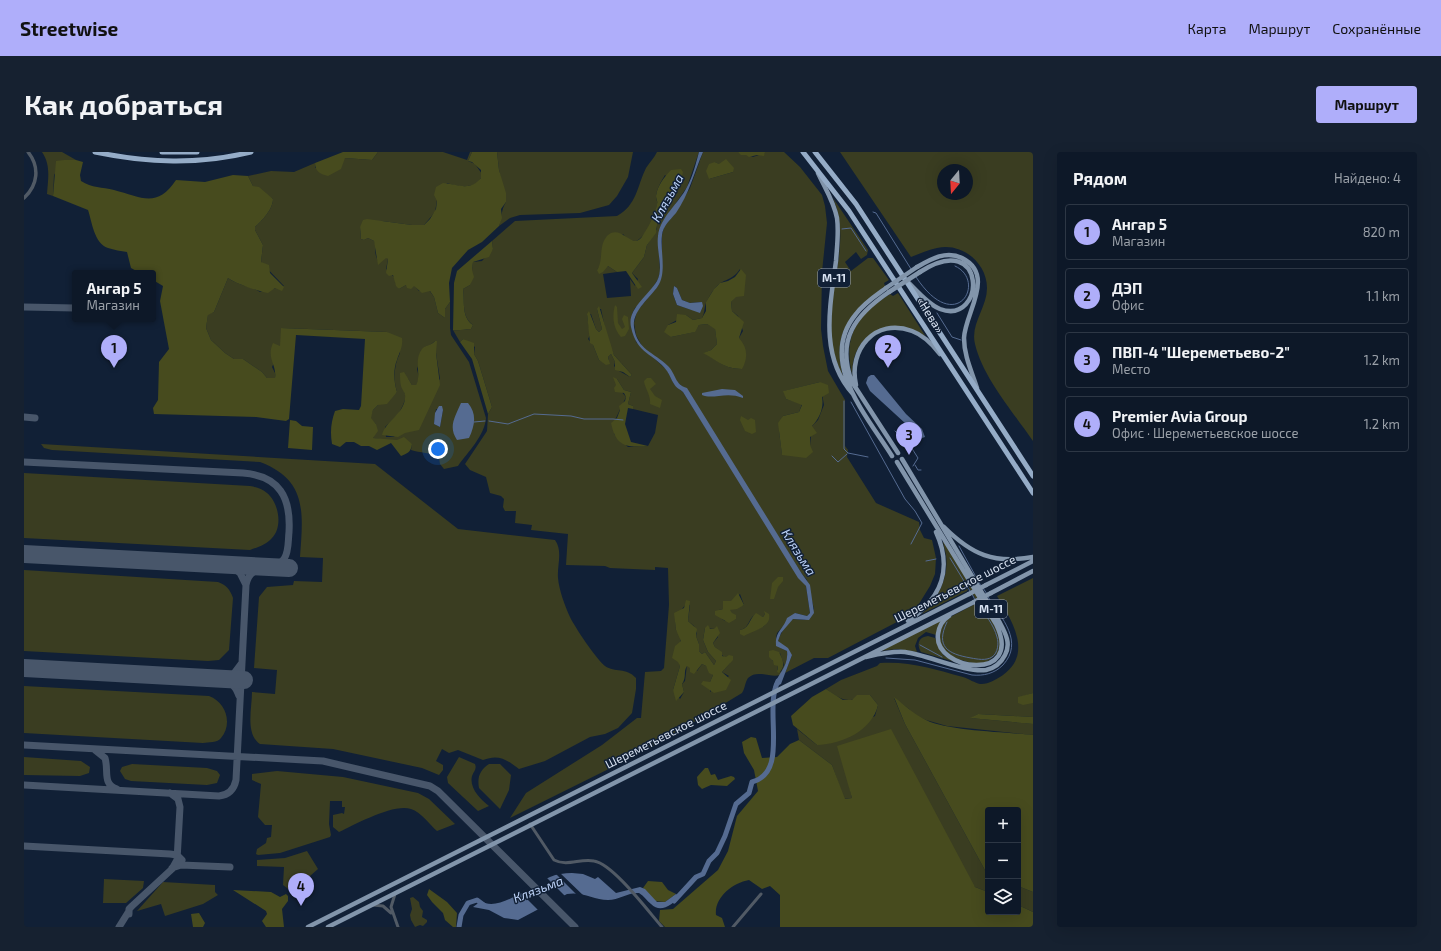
<!DOCTYPE html>
<html lang="ru">
<meta charset="utf-8">
<style>
:root{--surface:#0d1828;--page:#162130;--text:#f1f3f6;--muted:#9aa0a8;--line:#2d3745;--accent:#afaefa}
body{margin:0;font-family:"Exo 2",sans-serif;background:var(--page);color:var(--text)}
.controls{position:absolute;right:12px;bottom:12px;display:grid;overflow:hidden;border-radius:4px;box-shadow:0 4px 16px #0002}
.controls button{width:36px;height:36px;display:grid;place-items:center;padding:0;border:0;border-bottom:1px solid var(--line);background:var(--surface);color:var(--text);font:20px sans-serif}
.compass{position:absolute;left:913px;top:12px;width:36px;height:36px;border-radius:50%;background:var(--surface);box-shadow:0 4px 16px #0002;rotate:198deg}
.you{position:absolute;left:414px;top:297px;width:14px;height:14px;margin:-10px;border:3px solid #fff;border-radius:50%;background:#1a73e8;box-shadow:0 0 0 6px #1a73e833}
.badge{display:grid;place-items:center;width:26px;height:26px;border-radius:50%;background:var(--accent);color:#111;font-size:13px;font-weight:700}
.pin{position:absolute;translate:-50% -33px;filter:drop-shadow(0 1px 2px #0008)}
.pin::after{content:'';position:absolute;top:21px;width:14px;height:12px;background:inherit;clip-path:polygon(0 0,100% 0,50% 100%)}
.popup{position:absolute;left:48px;top:118px;width:84px;height:52px;box-sizing:border-box;display:grid;place-content:center;border-radius:4px;background:var(--surface);filter:drop-shadow(0 1px 3px #0005);font-size:13px;white-space:nowrap;color:var(--muted)}
.popup b{font-size:15px;color:var(--text)}
.popup::after{content:'';position:absolute;left:50%;top:100%;margin-left:-8px;border:8px solid transparent;border-top-color:var(--surface)}
.list{margin:0;padding:0;list-style:none}
h2{display:flex;justify-content:space-between;align-items:center;height:52px;margin:0;padding:0 16px;font-size:17px}
h2 small{font-size:13px;font-weight:400;color:var(--muted)}
.list li{display:grid;grid-template-columns:26px 1fr auto;gap:12px;align-items:center;box-sizing:border-box;height:56px;margin:0 8px 8px;padding:0 8px;border:1px solid var(--line);border-radius:4px}
.list b{display:block;font-size:15px;white-space:nowrap}
.list p{margin:0;font-size:13px;white-space:nowrap;color:var(--muted)}
.list em{font-size:13px;font-style:normal;color:var(--muted)}
.icon{flex:none;width:22px;height:22px;fill:none;stroke:currentColor;stroke-width:2;stroke-linecap:round;stroke-linejoin:round}
.map{position:relative;flex:none;width:1009px;height:775px;overflow:hidden;border-radius:4px}
header{display:flex;align-items:center;gap:24px;box-sizing:border-box;height:56px;padding:0 20px;background:var(--accent);color:#111}
header strong{font-size:19px}
nav{display:flex;gap:22px;margin-inline-start:auto;font-size:14px}
.intro{display:flex;align-items:center;justify-content:space-between;box-sizing:border-box;height:96px;padding:0 24px}
h1{margin:0;font-size:28px}
.button{padding:10px 18px;border-radius:4px;background:var(--accent);color:#111;font-size:14px;font-weight:700}
main{display:flex;gap:24px;padding:0 24px}
aside{flex:1;background:var(--surface);border-radius:4px;box-shadow:0 4px 16px #0002}
.map>svg:first-child{display:block}
.green{fill:#3a3d21;fill-rule:evenodd}
.forest{fill:#474b1e}
.water{fill:#556b91}
.pier{fill:#112036}
.lines{fill:none;stroke-linecap:round;stroke-linejoin:round}
.stream{stroke:#556b91;stroke-width:1}
.river{stroke:#556b91;stroke-width:5}
.taxiway{stroke:#48566a;stroke-width:7}
.runway{stroke:#48566a;stroke-width:18}
.minor{stroke:#515a65;stroke-width:3}
.tertiary{stroke:#515a65;stroke-width:3.5}
.primary{stroke:#8295ab;stroke-width:4.5}
.motorway{stroke:#95acc7;stroke-width:5}
.primary-bridge{stroke:#8295ab;stroke-width:4.5}
.labels{text-anchor:middle;stroke-width:3;stroke-linejoin:round;paint-order:stroke}
.shield{fill:#112036;stroke:#9ea9ba;stroke-width:1}
.shield-label{font-size:11px;font-weight:bold;fill:#dae4f3}
.street-label{font-size:12px;fill:#dae4f3;stroke:#112036}
.water-label{font-size:13px;font-style:italic;fill:#bdd3f8;stroke:#112036}
</style>
<header>
<strong>Streetwise</strong>
<nav><a>Карта</a><a>Маршрут</a><a>Сохранённые</a></nav>
</header>
<div class="intro"><h1>Как добраться</h1><a class="button">Маршрут</a></div>
<main>
<div class="map">
<svg width="1009" height="775" viewBox="0 0 1009 775">
<rect width="100%" height="100%" fill="#112036"/>
<path class="green" d="M 18,0 L 38,0 L 52,8 L 40,8 L 30,23 L 29,44 L 23,42 C 24,27 27,13 18,0 Z
M 354,0 L 419,0 L 443,8 L 446,0 L 448,0 L 444,9 L 451,12 L 458,22 C 456,38 434,35 423,31 L 413,48 L 411,60 L 400,73 L 388,73 L 358,69 L 336,75 L 337,87 L 340,88 L 344,86 L 350,89 L 352,94 C 350,99 352,105 354,109 L 362,105 L 364,107 L 362,117 L 372,127 L 371,130 L 375,137 L 382,133 L 390,133 L 395,139 L 405,138 L 410,145 L 414,161 L 421,166 L 421,157 L 426,150 L 426,176 L 427,183 L 445,210 L 462,266 C 461,283 444,300 434,314 L 420,317 L 416,312 L 415,306 C 407,300 396,301 387,298 L 388,292 L 349,286 L 352,272 L 346,266 L 349,258 L 354,253 L 373,240 C 369,227 370,213 376,201 L 363,180 L 257,176 L 257,194 L 248,215 L 251,221 L 251,226 L 243,226 L 238,220 L 219,207 L 210,207 L 201,201 L 187,188 L 182,176 L 184,162 L 190,160 L 204,126 C 213,133 226,134 236,140 L 260,134 L 237,110 L 239,93 L 231,78 L 231,75 C 238,69 249,57 249,47 L 229,34 L 224,24 L 247,19 L 270,20 L 291,11 L 291,16 L 321,6 L 348,8 ZM 411,189 L 412,189 L 412,201 L 416,227 L 370,285 L 362,285 L 361,275 L 375,261 L 379,253 L 382,245 L 377,230 L 384,227 L 388,233 L 392,234 L 395,226 L 393,217 L 401,195 L 405,194 ZM 412,257 L 419,258 L 416,275 L 410,272 Z
M 473,0 L 609,0 L 604,25 L 593,44 L 585,53 L 556,61 L 496,63 L 486,66 L 475,74 C 478,65 477,58 482,50 L 475,18 Z
M 633,0 L 675,0 L 663,35 L 639,70 L 634,85 L 636,120 L 634,127 L 624,143 L 611,156 L 608,162 L 612,190 L 643,218 L 650,232 L 659,240 L 782,434 L 786,461 L 783,464 L 771,461 L 753,481 L 752,485 L 755,495 L 763,499 C 764,509 762,516 756,523 C 746,526 733,517 724,526 C 721,530 721,537 718,541 L 627,596 L 486,666 L 502,641 L 578,593 L 613,566 L 617,566 L 621,520 L 637,519 L 640,516 L 645,453 L 644,416 L 631,415 L 631,418 L 586,416 L 581,414 L 542,413 L 544,382 L 507,378 L 508,373 L 491,371 L 492,359 L 481,359 L 479,355 L 480,347 L 477,344 L 466,341 L 462,325 L 446,318 L 441,312 L 463,279 L 464,262 L 468,255 L 454,209 L 450,202 L 451,195 L 439,187 L 436,190 L 429,178 C 436,179 441,177 447,177 L 449,173 C 437,164 441,151 439,137 L 446,133 L 449,110 L 458,109 L 469,97 L 468,89 L 491,69 L 593,64 C 613,53 613,34 622,16 C 626,10 630,6 633,0 ZM 641,23 L 652,33 L 648,34 L 647,38 L 648,46 L 638,64 L 634,65 L 632,69 L 633,77 L 623,93 L 620,105 L 608,121 L 614,127 L 611,134 L 606,127 L 607,144 L 583,146 L 579,122 L 593,120 L 584,114 L 573,118 L 599,82 L 604,88 L 612,89 C 623,84 631,64 633,53 C 634,50 632,47 632,44 C 633,36 637,30 641,23 ZM 573,157 L 577,157 L 583,185 L 590,203 L 608,223 L 606,225 L 595,219 L 590,214 L 591,210 L 587,202 L 584,205 L 585,208 L 579,210 L 575,208 L 569,193 L 564,187 L 566,183 L 563,163 L 567,162 L 572,177 L 575,180 L 578,177 ZM 593,227 L 600,238 L 607,240 L 604,252 L 609,254 L 609,257 L 634,263 L 631,281 L 624,294 L 604,295 L 590,282 L 591,268 L 602,245 L 592,233 ZM 716,442 L 720,453 L 705,458 L 712,467 L 701,469 L 698,467 L 695,458 L 699,457 ZM 662,452 L 666,453 L 664,469 L 670,474 L 673,481 L 672,484 L 675,492 L 675,499 L 678,502 L 681,500 L 690,513 L 692,509 L 684,500 L 679,488 L 681,476 L 690,477 L 694,485 L 689,491 L 691,495 L 697,500 L 698,503 L 706,511 L 698,520 L 705,524 L 686,540 L 686,530 L 689,523 L 682,514 L 678,512 L 673,519 L 663,513 L 661,529 L 658,532 L 660,540 L 656,547 L 649,538 L 656,514 L 655,510 L 657,485 L 652,478 L 651,466 ZM 740,460 L 744,469 C 738,479 727,479 716,478 C 726,476 724,466 732,462 L 739,465 L 741,462 ZM 756,501 L 760,513 L 757,520 L 753,518 L 754,514 L 748,508 Z
M 679,0 L 714,0 L 729,5 L 741,1 L 739,0 L 760,0 L 776,15 L 798,43 L 801,54 L 803,71 L 798,120 L 797,177 L 799,194 L 804,219 L 821,248 L 821,294 L 824,298 L 823,305 L 852,351 L 895,370 L 896,378 L 900,386 L 908,388 L 912,406 L 911,422 L 906,434 L 893,455 L 871,471 L 804,506 L 790,506 L 761,521 L 768,503 L 754,489 C 756,482 763,471 769,467 L 781,468 L 790,457 L 783,428 L 778,422 L 659,235 L 653,230 L 644,215 L 619,196 L 612,183 L 610,171 L 613,159 L 634,134 L 638,122 L 638,83 L 640,75 L 652,60 L 666,36 ZM 691,10 L 709,20 L 685,27 ZM 716,117 L 720,134 L 707,150 L 708,159 L 714,164 L 719,179 L 715,186 L 718,217 C 698,216 697,210 680,201 L 687,198 L 693,192 L 691,176 L 683,172 L 675,173 L 670,180 L 647,185 L 644,173 L 662,163 L 669,168 L 678,166 C 681,160 680,157 682,151 C 683,148 689,138 692,135 C 700,126 707,130 716,117 ZM 650,134 L 653,136 L 658,148 L 666,151 L 678,150 L 668,158 L 653,153 L 649,142 ZM 796,230 L 800,253 L 794,268 L 788,274 L 786,293 L 758,302 L 755,279 L 759,264 L 775,260 L 778,252 L 762,247 L 760,239 Z
M 816,0 L 1009,0 L 1009,289 C 990,261 959,226 951,192 C 946,172 963,156 963,136 C 963,111 938,90 913,96 C 904,98 895,102 887,105 ZM 919,18 L 943,18 L 943,42 L 919,42 Z
M 809,46 L 844,98 L 843,103 L 837,107 L 832,100 L 821,110 L 827,119 L 844,106 L 849,106 L 865,128 L 860,131 L 861,134 C 827,162 806,180 820,228 C 814,214 809,201 807,186 C 801,139 829,93 809,46 Z
M 874,141 L 902,185 C 869,160 823,183 829,226 C 818,185 832,164 866,142 L 869,144 Z
M 17,292 L 351,312 L 434,377 L 531,388 C 539,399 533,413 534,426 C 535,438 541,454 546,465 C 550,474 573,508 581,514 C 591,521 602,515 612,526 L 612,537 L 608,561 L 594,576 L 581,582 L 566,585 L 521,609 L 495,617 C 482,607 474,602 459,608 L 434,598 L 425,601 L 418,597 L 412,609 L 419,613 L 419,618 L 415,623 L 398,616 L 309,597 L 236,592 C 221,582 228,556 228,540 L 251,542 L 253,518 L 230,516 L 235,445 L 243,435 L 269,433 L 270,429 L 298,430 L 299,406 L 276,405 C 279,362 284,328 236,310 L 28,298 L 20,296 Z
M 0,321 L 226,334 C 232,335 238,337 243,341 C 255,351 259,375 248,386 C 242,393 234,395 226,398 L 0,386 Z
M 919,388 L 971,473 L 977,489 L 974,501 C 970,504 966,508 962,510 C 952,515 929,506 921,500 C 912,492 915,474 924,467 C 932,461 943,457 951,452 L 955,453 L 945,436 L 943,439 L 898,462 C 914,447 925,426 922,403 C 921,398 919,392 919,388 Z
M 0,418 L 194,430 C 202,433 206,437 209,446 L 205,498 L 195,508 L 184,509 L 0,499 Z
M 1009,426 L 1009,541 L 994,546 L 994,551 L 1009,551 L 1009,565 L 954,562 L 947,566 L 1009,572 L 1009,583 L 923,574 L 902,568 L 889,562 L 885,557 L 870,546 L 881,572 L 962,720 L 964,721 L 964,740 L 951,735 L 823,625 L 828,646 L 820,647 L 808,613 L 775,588 L 773,577 L 793,593 L 851,564 L 854,553 L 846,543 C 822,550 822,551 802,537 L 817,528 L 853,514 L 856,511 C 886,509 910,517 939,525 C 945,527 951,531 956,532 C 963,533 973,527 979,523 C 1009,502 988,468 973,444 Z
M 919,467 L 912,483 L 902,480 L 894,486 L 891,494 L 893,500 L 874,497 L 854,499 Z
M 904,484 L 911,486 L 919,503 L 931,510 L 897,500 C 892,492 895,485 904,484 Z
M 0,534 L 185,544 C 202,550 209,572 197,586 C 194,591 184,590 179,591 L 0,581 Z
M 0,605 L 57,609 L 66,615 L 65,621 L 56,624 L 0,623 Z
M 435,605 L 451,612 C 453,617 450,619 448,624 C 445,636 456,647 465,654 L 454,659 L 424,631 L 423,625 Z
M 108,612 L 183,616 L 193,619 L 196,623 L 193,631 L 183,633 L 107,629 L 101,627 L 96,619 L 98,615 Z
M 465,612 L 476,612 L 487,623 L 485,638 L 476,657 L 455,636 C 453,625 456,618 465,612 Z
M 253,619 L 319,625 L 394,641 L 405,647 L 431,672 L 413,679 C 405,672 397,660 387,657 C 370,651 332,672 315,680 L 309,675 L 309,663 L 318,661 L 320,662 L 321,655 L 318,655 L 318,649 L 306,649 L 305,672 L 307,683 L 306,685 L 256,701 L 234,703 L 232,702 L 233,697 L 242,691 L 243,686 L 247,685 L 248,673 L 241,673 L 234,665 L 237,632 L 228,628 L 228,622 Z
M 283,699 L 294,717 L 278,731 L 286,744 L 282,746 L 280,743 L 277,744 L 272,743 L 259,733 L 260,715 L 233,714 L 233,708 L 261,706 Z
M 80,727 L 120,729 L 119,736 L 102,751 L 79,751 Z
M 139,730 L 191,733 L 191,740 L 194,743 L 179,752 L 141,764 L 137,752 L 113,759 Z
M 994,734 L 1009,740 L 1009,760 L 994,753 Z
M 389,745 L 395,750 L 396,755 L 399,759 L 398,765 L 403,768 L 403,770 L 399,774 L 396,773 L 391,775 L 387,768 L 386,763 L 388,757 L 386,746 Z"/>
<path class="forest" d="M 319,0 L 354,0 L 348,8 L 321,6 L 317,17 L 304,24 C 297,22 291,20 291,11 Z
M 448,0 L 473,0 L 475,18 L 482,41 L 482,50 L 477,57 L 478,66 L 475,74 L 458,90 L 444,98 L 428,116 L 425,131 L 426,150 L 421,157 L 421,166 L 414,161 L 410,145 L 406,139 L 398,141 L 390,134 L 387,137 L 383,136 L 382,133 L 375,137 L 372,134 L 369,123 L 365,124 L 362,121 L 364,107 L 362,106 L 354,113 L 350,89 L 344,86 L 340,88 L 337,87 L 336,75 L 339,68 L 343,67 L 388,73 L 400,73 L 406,67 L 412,57 L 413,49 L 410,43 L 412,35 L 419,31 C 434,32 445,40 457,26 L 457,18 L 448,10 L 444,9 Z
M 714,0 L 741,0 L 740,4 L 733,3 L 725,5 L 722,3 L 717,3 Z
M 702,7 L 710,16 L 709,20 L 685,27 L 682,19 L 685,12 L 691,10 L 695,12 Z
M 40,8 L 52,8 L 59,10 L 56,23 L 57,29 C 68,36 78,35 90,38 C 117,45 133,57 152,28 L 181,30 L 209,23 L 224,24 L 229,34 L 235,35 L 249,47 C 249,57 238,69 231,75 L 231,78 L 239,93 L 237,110 L 245,113 L 246,121 L 260,135 L 258,139 L 251,136 L 244,141 C 236,140 210,131 204,126 L 190,160 L 184,163 L 182,176 L 187,188 L 201,201 L 210,207 L 219,207 L 238,220 L 243,226 L 251,226 C 253,213 242,206 249,191 L 256,194 L 257,176 L 363,180 L 378,186 C 379,195 376,199 373,208 C 369,217 370,231 373,240 L 363,252 L 354,253 L 349,258 L 347,266 L 352,272 L 354,279 L 349,286 L 373,288 L 380,285 L 388,292 C 387,300 384,301 377,304 L 367,291 L 353,298 L 345,294 L 337,294 L 330,290 L 322,290 L 316,295 L 308,292 C 306,280 307,270 311,259 L 319,257 L 335,258 L 337,254 L 341,187 L 272,183 L 265,267 L 262,269 L 232,265 L 130,262 L 129,256 L 134,248 L 135,210 L 145,197 L 136,149 L 139,134 L 129,128 L 129,121 L 116,121 L 107,116 L 103,100 C 97,99 90,98 84,96 C 70,91 68,70 64,58 L 29,44 L 32,9 Z
M 657,17 L 659,20 L 656,32 L 648,34 L 647,50 L 638,64 L 634,65 L 632,81 L 623,93 L 620,105 L 608,121 L 618,135 L 614,137 L 602,119 L 593,120 L 584,114 L 579,120 L 575,122 L 573,118 C 580,108 574,95 583,84 C 597,70 609,101 619,83 C 625,74 631,63 633,52 C 634,49 632,47 632,44 C 633,34 641,24 647,18 Z
M 468,89 L 469,97 L 465,105 L 449,110 L 448,118 L 450,125 L 446,133 L 439,137 C 441,150 437,165 449,173 L 447,177 C 441,177 436,179 429,178 L 430,131 L 433,119 Z
M 717,117 L 722,123 L 720,144 L 712,145 L 707,150 L 708,159 L 720,170 L 715,186 C 724,196 724,206 718,217 C 698,216 696,210 679,201 L 687,198 L 693,192 L 691,177 L 683,172 L 675,173 L 671,180 L 647,185 L 640,180 L 644,173 L 652,170 L 653,162 L 662,163 L 669,168 L 678,166 L 682,159 L 682,150 L 690,137 L 696,131 L 704,129 L 711,125 Z
M 591,153 L 593,155 L 594,171 L 598,177 L 601,175 L 598,167 L 600,163 L 604,165 L 605,177 L 601,184 L 597,185 C 589,176 588,164 591,153 Z
M 575,154 L 590,203 L 608,223 L 606,225 L 599,220 L 591,218 L 591,210 L 587,202 L 584,205 L 586,212 L 582,213 L 575,208 L 569,193 L 566,191 L 563,162 L 565,159 L 572,177 L 575,180 L 578,177 L 573,157 Z
M 439,187 L 450,191 L 450,202 L 454,209 L 468,255 L 464,262 L 448,207 L 436,190 Z
M 411,189 L 413,189 L 412,201 L 416,233 L 395,278 L 381,281 L 374,285 L 358,283 C 362,268 380,262 381,246 C 382,241 378,238 377,234 C 376,230 376,225 376,221 L 380,220 L 388,233 L 392,233 C 398,222 389,209 398,197 C 401,193 407,194 411,189 Z
M 589,225 L 593,227 L 600,238 L 607,240 L 604,252 L 609,254 L 609,257 L 604,256 L 601,272 L 607,290 L 624,294 C 601,296 592,294 587,271 L 593,266 L 596,258 L 595,254 L 601,249 L 602,245 L 600,241 L 591,240 L 590,236 L 592,233 Z
M 623,226 L 627,226 L 632,232 L 626,237 L 631,244 L 638,248 L 636,256 L 626,252 C 627,243 621,237 620,229 Z
M 796,230 L 804,233 L 805,241 L 798,245 C 800,255 796,266 788,274 L 793,281 L 786,285 L 786,293 L 789,300 L 782,306 L 758,303 L 754,271 L 759,264 L 775,260 L 778,253 L 762,247 L 759,239 Z
M 717,264 L 724,268 L 727,266 L 731,268 L 732,280 L 728,282 L 721,279 L 716,268 Z
M 266,268 L 272,269 L 278,274 L 289,275 L 288,298 L 264,296 Z
M 754,425 L 759,425 L 759,429 L 754,435 L 750,447 L 746,447 L 748,431 Z
M 714,441 L 720,453 L 713,457 L 706,458 L 708,461 L 712,463 L 712,467 L 705,471 L 691,463 L 691,459 L 699,457 L 699,449 L 707,449 Z
M 662,448 L 666,449 L 664,469 L 673,477 L 672,484 L 675,492 L 675,499 L 678,502 L 681,500 L 690,513 L 692,509 L 684,500 L 679,488 L 681,476 L 684,473 L 686,477 L 690,477 L 693,474 L 696,481 L 689,491 L 691,495 L 698,500 L 698,504 L 702,505 L 705,503 L 709,504 L 709,508 L 698,520 L 707,528 L 702,538 L 690,541 L 677,532 L 679,529 L 686,530 L 689,523 L 685,521 L 682,514 L 678,512 L 670,522 L 666,520 L 666,516 L 663,514 C 659,520 663,525 658,532 L 660,540 L 652,549 L 649,538 L 656,514 L 654,510 L 648,506 L 651,494 L 657,489 L 652,478 L 650,461 L 660,456 Z
M 740,459 L 745,462 C 748,476 729,478 720,484 L 716,482 L 716,478 C 726,476 725,467 732,461 L 739,465 L 741,462 Z
M 749,498 L 755,500 C 759,508 762,514 755,521 L 753,520 L 754,514 L 750,513 L 749,509 L 745,505 L 745,499 Z
M 802,537 L 819,548 L 828,548 L 833,543 L 846,543 L 854,553 C 848,579 818,592 793,593 L 769,573 L 767,564 L 788,545 Z
M 1009,541 L 1009,551 L 999,553 L 994,551 L 994,545 Z
M 870,545 C 881,553 889,562 902,568 C 924,579 982,580 1009,583 L 1009,740 L 994,734 L 994,658 L 964,658 L 964,721 L 962,720 L 881,572 Z
M 954,562 L 1009,565 L 1009,572 L 946,566 Z
M 867,577 L 951,735 L 964,740 L 964,760 L 994,760 L 994,753 L 1009,760 L 1009,775 L 756,775 L 756,743 L 746,734 L 738,737 L 725,728 C 708,731 690,746 692,763 L 698,766 L 701,775 L 641,775 L 635,769 L 636,758 L 649,757 L 694,718 L 704,699 L 713,664 L 734,639 L 730,618 L 720,601 L 718,590 L 727,585 L 732,586 L 738,606 L 753,605 L 766,592 L 775,588 L 808,613 L 821,647 L 828,646 L 813,594 Z
M 681,616 L 684,616 L 687,623 L 691,622 L 694,628 L 707,624 L 710,625 L 711,627 L 703,634 L 687,633 L 678,637 L 674,633 L 673,625 Z
M 624,729 L 638,730 L 644,738 L 652,742 L 641,750 L 630,749 L 619,736 Z
M 405,737 L 423,750 L 433,761 L 432,775 L 429,775 L 421,768 L 419,761 L 408,750 L 403,743 Z
M 209,738 L 247,740 L 256,745 L 262,742 L 264,744 L 264,749 L 258,757 L 260,775 L 242,775 L 238,769 L 243,762 L 242,759 Z
M 175,761 L 181,771 L 179,775 L 169,775 L 167,762 Z"/>
<path class="water" d="M 675,0 L 679,0 C 670,21 665,42 652,61 C 646,68 639,74 638,83 C 636,99 643,120 634,134 C 626,146 608,159 610,175 C 613,198 630,200 644,214 C 652,222 651,233 663,236 L 778,422 L 786,433 L 790,461 L 785,468 L 769,467 L 757,481 L 754,489 L 764,496 L 768,503 L 757,532 L 749,536 C 753,522 765,515 763,499 L 752,494 C 751,479 759,478 763,466 L 771,461 L 783,464 L 786,461 L 782,434 L 774,426 L 659,240 C 656,237 652,236 650,232 C 647,228 646,223 643,219 C 630,201 613,203 607,175 C 603,157 624,144 633,129 C 640,116 632,99 634,84 C 636,65 655,51 663,35 C 669,24 672,11 675,0 Z
M 650,134 L 653,136 L 658,148 L 666,151 L 678,150 L 679,154 L 676,161 L 653,153 L 649,142 Z
M 847,223 L 850,223 L 882,262 L 898,277 L 901,285 L 898,286 L 894,283 L 846,239 L 842,231 L 844,225 Z
M 698,237 L 711,238 L 719,244 L 719,246 C 702,239 689,248 678,243 L 678,241 Z
M 437,251 L 444,251 C 453,262 451,273 445,286 L 433,288 C 424,275 431,265 437,251 Z
M 415,254 L 418,254 L 419,258 L 416,275 L 410,272 L 411,261 Z
M 548,721 L 559,722 L 571,727 L 574,725 L 592,741 L 616,735 L 621,737 L 633,750 L 641,750 L 652,742 L 656,745 C 648,752 637,762 627,752 C 623,749 620,744 615,741 C 605,740 595,748 584,748 C 570,748 558,739 543,742 L 494,768 L 480,766 L 465,758 L 449,755 L 457,749 C 475,761 508,732 526,725 C 533,722 540,721 548,721 Z"/>
<path class="pier" d="M 535,720 L 561,745 L 553,743 L 531,721 Z
M 522,725 L 542,745 L 515,759 L 495,739 Z"/>
<g class="lines">
<path class="stream" d="M 849,60 L 852,61 L 887,117
M 818,77 L 827,76 L 842,99
M 892,125 C 932,186 964,129 931,114
M 913,161 L 928,185 L 937,188
M 820,249 L 820,297 L 824,301 L 844,305
M 827,250 L 881,347 L 891,359 L 898,371 L 887,392
M 465,269 L 484,272 L 510,262 L 547,264 L 560,267 L 589,267 L 599,268
M 450,270 L 461,269
M 871,279 L 887,295 L 894,306 L 889,314
M 808,304 L 814,310 L 823,302
M 891,313 L 894,318 L 897,318
M 935,394 L 957,434
M 926,406 L 946,439
M 902,409 L 912,407
M 959,436 L 963,442
M 948,442 L 951,448
M 923,470 C 911,495 924,502 947,506 C 953,507 962,509 968,505 C 974,501 975,491 973,485 C 970,473 960,461 953,450
M 896,493 L 918,505
M 862,506 L 891,508 L 948,523 C 959,524 970,522 979,513 C 1000,490 978,466 964,445"/>
<path class="river" d="M 650,749 L 672,725 L 679,722 L 685,709 L 693,701 L 701,684 L 712,652 L 725,641 L 728,630 C 766,620 739,558 754,529
M 435,775 L 437,763 L 444,751 L 453,748 L 461,754"/>
<path class="taxiway" d="M 0,155 L 51,156
M 0,265 L 11,266
M 0,310 L 219,321 C 256,324 267,346 265,380 C 264,389 265,400 260,407 C 250,422 226,409 222,433
M 215,544 C 211,532 205,528 194,527 L 208,524 L 217,512
M 0,593 L 299,609 L 406,634 L 414,639 L 551,775
M 71,598 L 81,606 C 85,619 78,632 93,637
M 0,633 L 195,644 C 204,643 210,638 212,628 L 222,433 L 216,421 L 205,413
M 0,694 L 146,702 L 153,703 L 158,708
M 148,716 L 157,713 L 206,715
M 105,762 L 105,757 L 108,754 L 148,717 L 153,708 L 156,655 L 154,647 L 146,641
M 95,775 L 105,759"/>
<path class="runway" d="M 0,402 L 265,416
M 0,516 L 220,528"/>
<path class="minor" d="M 506,672 L 530,708 C 544,715 556,706 570,709 C 589,712 624,759 638,775
M 371,742 L 367,755 L 374,775
M 349,753 L 359,754 L 367,761
M 709,775 L 737,742"/>
<path class="tertiary" d="M 0,46 C 14,33 16,15 4,0"/>
<path class="primary" d="M 794,21 C 801,36 810,50 813,66 C 815,80 813,94 812,109 C 806,155 795,204 829,242
M 893,115 C 907,107 922,98 938,106 C 972,123 941,161 940,186 C 940,204 948,220 953,236
M 885,131 C 894,140 904,152 916,157 C 962,174 964,76 896,120
M 862,136 C 851,144 840,151 832,162 C 793,209 843,264 868,304
M 865,140 C 831,163 812,188 828,230 L 874,301
M 832,233 C 824,198 851,165 888,179 C 899,183 909,193 916,202
M 873,310 L 972,472 C 1001,531 909,519 914,482 C 915,474 919,468 925,464
M 920,375 C 948,403 970,412 1009,405
M 962,433 L 1009,409
M 967,441 L 1009,419
M 884,469 C 917,447 929,417 912,380
M 842,505 C 855,502 867,499 881,500 C 904,503 942,521 962,518 C 971,516 977,511 981,503 C 987,492 982,482 976,471 L 878,307
M 284,775 L 945,442
M 304,775 L 950,450"/>
<path class="motorway" d="M 71,0 C 124,11 174,13 227,0
M 138,0 L 173,0
M 779,0 L 825,59 L 1009,341
M 791,0 L 832,52 L 1009,324"/>
<path class="primary-bridge" d="M 862,136 L 893,115
M 865,140 L 896,120
M 945,442 L 962,433
M 950,450 L 967,441"/>
</g>
<g class="labels">
<g class="shield">
<rect x="794" y="117" width="32" height="18" rx="3"/>
<rect x="951" y="448" width="32" height="18" rx="3"/>
</g>
<g class="shield-label">
<text x="810" y="130">М-11</text>
<text x="967" y="461">М-11</text>
</g>
<g class="street-label">
<text transform="translate(906 163) rotate(58)" y="4">«Нева»</text>
<text transform="translate(931 437) rotate(-27)" y="4">Шереметьевское шоссе</text>
<text transform="translate(642 583) rotate(-27)" y="4">Шереметьевское шоссе</text>
</g>
<g class="water-label">
<text transform="translate(643 46) rotate(-61)" y="5">Клязьма</text>
<text transform="translate(775 400) rotate(58)" y="5">Клязьма</text>
<text transform="translate(514 737) rotate(-21)" y="5">Клязьма</text>
</g>
</g>
</svg>
<div class="controls">
<button>+</button>
<button>−</button>
<button><svg class="icon" aria-label="layers" viewBox="0 0 24 24"><path d="M12 4l9 5-9 5-9-5zM3 14l9 5 9-5"/></svg></button>
</div>
<svg class="compass" viewBox="-18 -18 36 36"><path d="M0-13l5 13h-10z" fill="#e53935"/><path d="M0 13l5-13h-10z" fill="#9aa0a8"/></svg>
<div class="you"></div>
<div class="pin badge" style="left:90px;top:216px">1</div>
<div class="popup"><b>Ангар 5</b>Магазин</div>
<div class="pin badge" style="left:864px;top:216px">2</div>
<div class="pin badge" style="left:885px;top:303px">3</div>
<div class="pin badge" style="left:277px;top:754px">4</div>
</div>
<aside>
<h2>Рядом<small>Найдено: 4</small></h2>
<ul class="list">
<li><span class="badge">1</span><div><b>Ангар 5</b><p>Магазин</p></div><em>820 m</em></li>
<li><span class="badge">2</span><div><b>ДЭП</b><p>Офис</p></div><em>1.1 km</em></li>
<li><span class="badge">3</span><div><b>ПВП-4 &quot;Шереметьево-2&quot;</b><p>Место</p></div><em>1.2 km</em></li>
<li><span class="badge">4</span><div><b>Premier Avia Group</b><p>Офис · Шереметьевское шоссе</p></div><em>1.2 km</em></li>
</ul>
</aside>
</main>
